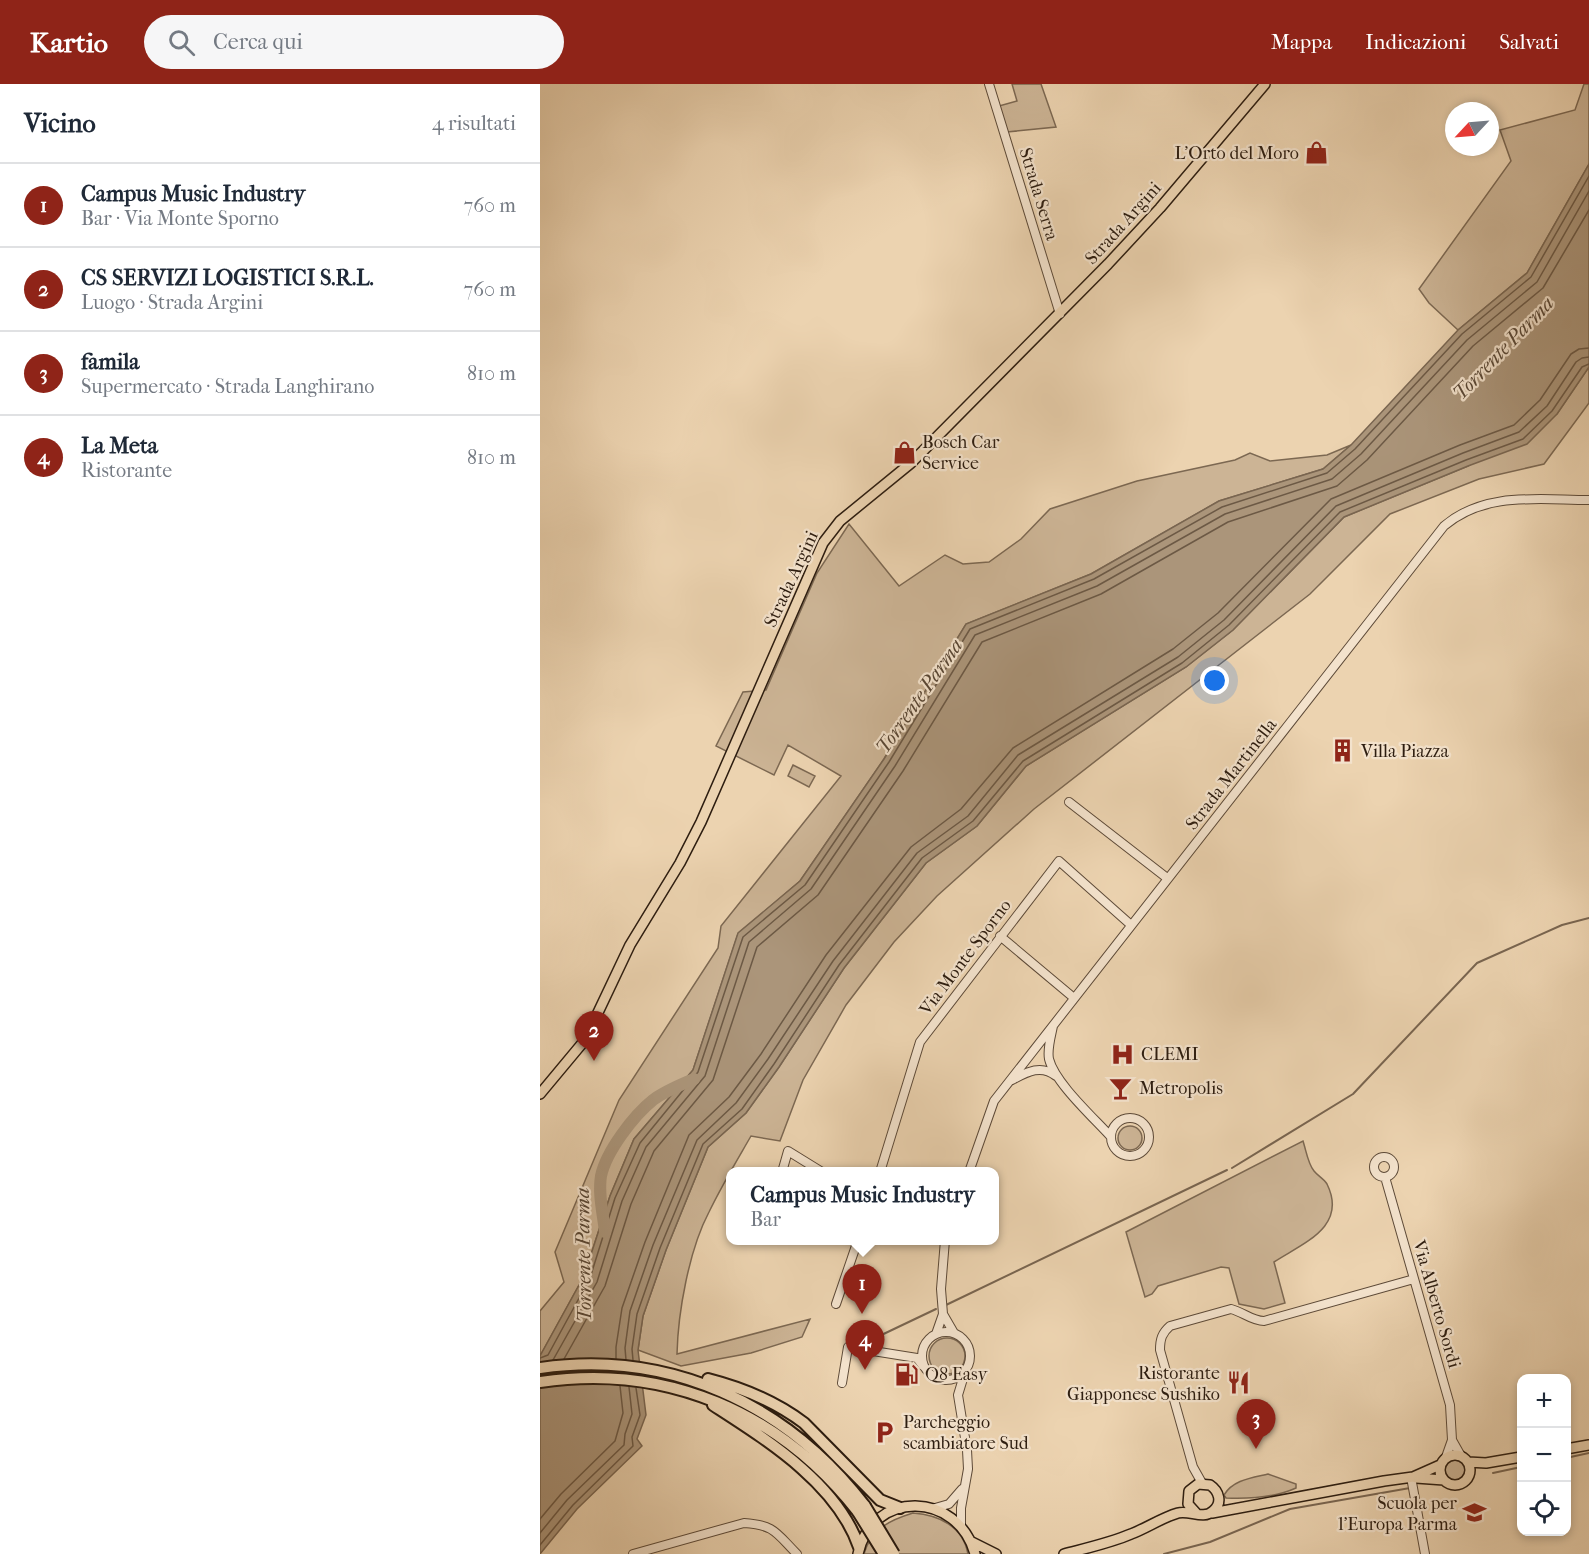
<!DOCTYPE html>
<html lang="it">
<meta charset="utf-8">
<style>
:root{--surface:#fff;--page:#f6f6f7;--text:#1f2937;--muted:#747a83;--line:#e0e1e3;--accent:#8f2418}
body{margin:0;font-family:"IM FELL French Canon",serif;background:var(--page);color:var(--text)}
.controls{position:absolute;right:18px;bottom:18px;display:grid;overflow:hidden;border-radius:12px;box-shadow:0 3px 9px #0003}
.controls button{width:54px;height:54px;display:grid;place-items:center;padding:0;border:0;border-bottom:2px solid var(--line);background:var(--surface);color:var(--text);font:30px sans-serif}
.compass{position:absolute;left:905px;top:18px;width:54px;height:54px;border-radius:50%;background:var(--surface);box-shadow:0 3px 9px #0003;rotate:244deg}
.you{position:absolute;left:675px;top:597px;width:21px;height:21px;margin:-15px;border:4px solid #fff;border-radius:50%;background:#1a73e8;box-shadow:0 0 0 9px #1a73e833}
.badge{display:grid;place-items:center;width:39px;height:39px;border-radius:50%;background:var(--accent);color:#fff;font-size:20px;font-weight:700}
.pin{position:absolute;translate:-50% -50px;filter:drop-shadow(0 2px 3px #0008)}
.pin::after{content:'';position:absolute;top:32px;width:21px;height:18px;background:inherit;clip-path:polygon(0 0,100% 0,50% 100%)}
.popup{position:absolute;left:186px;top:1083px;width:273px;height:78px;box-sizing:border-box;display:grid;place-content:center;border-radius:12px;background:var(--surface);filter:drop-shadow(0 2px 4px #0005);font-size:20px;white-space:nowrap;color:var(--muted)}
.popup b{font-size:22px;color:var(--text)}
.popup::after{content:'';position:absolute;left:50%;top:100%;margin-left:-12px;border:12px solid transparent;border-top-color:var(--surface)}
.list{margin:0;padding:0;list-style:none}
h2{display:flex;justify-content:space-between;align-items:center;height:78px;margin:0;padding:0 24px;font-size:26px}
h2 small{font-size:20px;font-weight:400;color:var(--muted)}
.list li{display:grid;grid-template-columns:39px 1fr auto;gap:18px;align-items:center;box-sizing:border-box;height:84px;padding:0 24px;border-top:2px solid var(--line)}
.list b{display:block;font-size:22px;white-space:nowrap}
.list p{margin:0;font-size:20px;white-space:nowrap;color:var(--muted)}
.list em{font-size:20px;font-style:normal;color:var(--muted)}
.icon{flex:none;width:33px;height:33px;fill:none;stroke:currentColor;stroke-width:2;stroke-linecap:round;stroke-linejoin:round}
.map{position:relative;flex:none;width:1049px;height:1470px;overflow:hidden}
header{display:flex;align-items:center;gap:36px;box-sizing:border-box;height:84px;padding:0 30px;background:var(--accent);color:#fff}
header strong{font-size:28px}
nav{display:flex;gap:33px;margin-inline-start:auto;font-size:21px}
.search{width:420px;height:54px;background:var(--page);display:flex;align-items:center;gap:15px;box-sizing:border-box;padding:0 21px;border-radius:33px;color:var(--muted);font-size:22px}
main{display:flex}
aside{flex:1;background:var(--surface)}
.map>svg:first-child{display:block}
.green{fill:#ccb495;stroke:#7c6852;stroke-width:1.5}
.water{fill:#ab957a;stroke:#796550;stroke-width:1.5}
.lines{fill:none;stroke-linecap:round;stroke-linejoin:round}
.shore{stroke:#6c5945;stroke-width:1.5}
.stream{stroke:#796550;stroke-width:2}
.river{stroke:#ab957a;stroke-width:12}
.minor-casing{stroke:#5d4a38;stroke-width:10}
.major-casing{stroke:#2d1d10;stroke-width:12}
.highway-casing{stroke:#2d1d10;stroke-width:14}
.minor{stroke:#f3e2cc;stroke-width:8}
.major{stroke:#ecd3b0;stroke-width:9}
.highway{stroke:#ecd3b0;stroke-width:10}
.highway-bridge-casing{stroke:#2d1d10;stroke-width:14;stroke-linecap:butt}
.highway-bridge{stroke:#ecd3b0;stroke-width:10}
.labels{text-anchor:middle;stroke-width:4.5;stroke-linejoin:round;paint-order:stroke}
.poi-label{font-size:18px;fill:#2d1d10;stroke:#f3e2cc;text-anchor:start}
.street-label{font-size:18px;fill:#2d1d10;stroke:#f3e2cc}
.water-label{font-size:20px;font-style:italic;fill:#594735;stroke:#f3e2cc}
</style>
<header>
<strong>Kartio</strong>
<div class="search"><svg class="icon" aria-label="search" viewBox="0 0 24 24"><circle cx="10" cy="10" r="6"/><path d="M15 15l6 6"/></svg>Cerca qui</div>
<nav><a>Mappa</a><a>Indicazioni</a><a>Salvati</a></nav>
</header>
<main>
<aside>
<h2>Vicino<small>4 risultati</small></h2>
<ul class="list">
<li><span class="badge">1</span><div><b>Campus Music Industry</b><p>Bar · Via Monte Sporno</p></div><em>760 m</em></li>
<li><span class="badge">2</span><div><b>CS SERVIZI LOGISTICI S.R.L.</b><p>Luogo · Strada Argini</p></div><em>760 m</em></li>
<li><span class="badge">3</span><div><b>famila</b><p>Supermercato · Strada Langhirano</p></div><em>810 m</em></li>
<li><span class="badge">4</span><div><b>La Meta</b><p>Ristorante</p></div><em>810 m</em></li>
</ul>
</aside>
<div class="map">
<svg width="1049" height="1470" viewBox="0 0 1049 1470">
<rect width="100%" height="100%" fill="#ecd3b0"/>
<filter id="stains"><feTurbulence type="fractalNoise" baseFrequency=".00333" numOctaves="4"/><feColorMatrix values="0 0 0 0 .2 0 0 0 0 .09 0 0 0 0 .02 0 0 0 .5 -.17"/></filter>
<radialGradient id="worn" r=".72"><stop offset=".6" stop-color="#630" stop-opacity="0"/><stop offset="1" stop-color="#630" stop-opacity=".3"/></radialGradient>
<path class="green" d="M 472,0 L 501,0 L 516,43 L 467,48 L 459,22 L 477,17 Z
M 1044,0 L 1049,0 L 1049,80 L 987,189 L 918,246 L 889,219 L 879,205 L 971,77 L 960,46 L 1035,26 Z
M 1049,283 L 1049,319 L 1004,380 L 939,395 L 850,430 L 770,510 L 494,725 L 397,812 L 354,858 L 306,921 L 263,996 L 240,1057 L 211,1052 C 196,1078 182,1101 169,1128 C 149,1166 138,1228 137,1270 L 270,1235 L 262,1253 L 211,1269 L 141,1282 L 98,1266 L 103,1232 L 126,1166 L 168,1063 L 206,1029 L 239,983 L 304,884 L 386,779 L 437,742 L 486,682 L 646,583 L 693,546 L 804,433 L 928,382 L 1017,330 Z
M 811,361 L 783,385 L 679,417 L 551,490 L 426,540 L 344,675 L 260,797 L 198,850 L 153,986 L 94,1055 L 70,1112 L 44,1192 L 0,1272 L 0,1227 L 24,1198 L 15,1168 L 79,1016 L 178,864 L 181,842 L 301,692 L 248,661 L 234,691 L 176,662 L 203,608 L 226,606 L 277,489 L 309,440 L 359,502 L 405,471 L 423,480 L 449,478 L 481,455 L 510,425 L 597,397 L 695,376 L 710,369 L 730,377 L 787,371 Z
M 253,681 L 275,692 L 269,703 L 248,692 Z
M578 1054a12 12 0 1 1 24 0a12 12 0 1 1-24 0Z
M 763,1057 C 766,1066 768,1080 774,1087 C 778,1092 784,1095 787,1100 C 808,1143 763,1159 734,1178 L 745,1219 L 724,1225 L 699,1220 L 689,1184 L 681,1183 L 618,1202 L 612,1210 L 605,1213 L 586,1148 Z
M389 1272a18 18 0 1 1 36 0a18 18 0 1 1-36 0Z
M905 1386a10 10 0 1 1 20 0a10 10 0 1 1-20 0Z
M 728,1390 L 756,1400 L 756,1404 C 734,1414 710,1415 686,1414 L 684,1411 C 693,1396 711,1394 728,1390 Z
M 373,1429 C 399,1431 423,1442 428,1470 L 324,1470 C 331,1445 350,1436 373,1429 Z"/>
<path class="water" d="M 1049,80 L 1049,283 L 1017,330 L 987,360 L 928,382 L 804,433 L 693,546 L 646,583 L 486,682 L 437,742 L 386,779 L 304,884 L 239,983 L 206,1029 L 168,1063 L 126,1166 L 103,1232 L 98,1266 L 106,1331 L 97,1355 L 102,1362 L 37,1425 L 0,1470 L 0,1272 L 44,1192 L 70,1112 L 94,1055 L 153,986 L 198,849 L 260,797 L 344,675 L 426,540 L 551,490 L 679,417 L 783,385 L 811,361 L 918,246 L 987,189 Z"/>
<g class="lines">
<path class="shore" d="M 0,1274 L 8,1271 L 50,1194 L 75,1114 L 100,1059 L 158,988 L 203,853 L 265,801 L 349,678 L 430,545 L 554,495 L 682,423 L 787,389 L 815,365 L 922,250 L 991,193 L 1049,92
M 24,1275 L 65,1202 L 91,1120 L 114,1067 L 173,996 L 217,863 L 278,811 L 363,687 L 442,558 L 561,510 L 688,438 L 797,402 L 827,376 L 933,262 L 1003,204 L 1049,126
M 76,1275 L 76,1263 L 82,1224 L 105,1158 L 149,1051 L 189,1013 L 221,970 L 286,871 L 371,763 L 421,725 L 473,664 L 633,565 L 678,529 L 791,415 L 920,361 L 974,341 L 1000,316 L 1031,270 L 1039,265 L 1049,264
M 13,1276 L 57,1198 L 82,1117 L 106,1063 L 165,992 L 209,858 L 271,805 L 355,682 L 435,551 L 557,502 L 685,430 L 792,395 L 821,370 L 927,256 L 997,198 L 1049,107
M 86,1276 L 85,1264 L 90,1227 L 113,1161 L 157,1056 L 196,1019 L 228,975 L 293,877 L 377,769 L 428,732 L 478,671 L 638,573 L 684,536 L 796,422 L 923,369 L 979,348 L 1007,322 L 1036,278 L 1042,274 L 1049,273
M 93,1276 L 92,1265 L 97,1230 L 120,1164 L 163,1060 L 202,1025 L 234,980 L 299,881 L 382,774 L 433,737 L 483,677 L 642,579 L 689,541 L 800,428 L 926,376 L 983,355 L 1012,327 L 1042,283 L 1049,280
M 0,1435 L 21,1410 L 75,1357 L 83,1329 L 80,1302
M 0,1449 L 27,1416 L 84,1361 L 85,1350 L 92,1330 L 89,1303
M 0,1461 L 33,1421 L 93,1362 L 92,1353 L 100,1331 L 96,1304"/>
<path class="stream" d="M 692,1084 L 813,1010 L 937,879 L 1022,841 L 1049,834
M 406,1221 L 687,1086
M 333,1255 L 396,1225
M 1026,1374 L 1049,1369
M 953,1389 L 981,1383
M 624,1470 L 670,1458 L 750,1425 L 870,1404"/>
<path class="river" d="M 65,1148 C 63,1130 58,1110 61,1092 C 66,1068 93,1032 113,1016 C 125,1007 140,1001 154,995"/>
<defs>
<path id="minor" d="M 449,0 L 520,230
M 529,718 L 627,794
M 460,852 L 534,914
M 513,942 C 511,952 507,965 509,975 C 515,999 554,1034 571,1053
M 472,996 C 487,988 501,980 516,992
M571 1053a19 19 0 1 1 38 0a19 19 0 1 1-38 0Z
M834 1083a10 10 0 1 1 20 0a10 10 0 1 1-20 0Z
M 242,1088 L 248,1067 L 282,1088
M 340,1088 L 380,958 L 519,777 L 591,841
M 429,1088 L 454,1017 L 904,442 C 945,407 999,416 1049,416
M 845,1093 L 910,1321 L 912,1356 L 906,1373
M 296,1220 L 318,1156
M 403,1230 L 414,1249
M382 1272a24 24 0 1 1 48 0a24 24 0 1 1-48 0Z
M 396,1250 L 403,1230 L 401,1205 L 405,1156
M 302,1299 L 308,1263 L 377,1274 L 383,1282
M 912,1356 L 921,1372
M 871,1393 L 885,1470
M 662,1399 L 653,1383 L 620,1266 C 620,1255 622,1249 630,1242 L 691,1225 C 703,1228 712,1237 724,1237 L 874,1195
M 395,1424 L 409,1420 L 422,1405
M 421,1441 L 421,1424 L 428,1385 L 427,1366 L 418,1311 L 425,1288
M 93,1470 L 204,1439 C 235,1441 236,1449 257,1470"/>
<path id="major" d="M 0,1010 L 45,956 L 90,861 L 140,779 L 161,738 L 283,459 L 300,437 L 371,379 L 568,180 L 620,124 L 725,0
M 1026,1365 L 1049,1361
M900 1386a15 15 0 1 1 30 0a15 15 0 1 1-30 0Z
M 928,1378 L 946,1379 L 981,1373
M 876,1394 L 904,1396
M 672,1429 L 844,1397 L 873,1393 L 900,1381
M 432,1458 L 456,1470
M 318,1470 C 332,1405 418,1407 435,1470
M 524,1470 C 547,1464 570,1459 591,1450 C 607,1444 621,1434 638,1429 C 650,1426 663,1436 673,1427 C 683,1419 679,1407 670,1401 L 658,1400 L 649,1407 L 648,1420 L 657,1430"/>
<path id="highway" d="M 0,1284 C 129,1265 247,1320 325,1422
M 168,1295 C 203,1304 235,1317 264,1339 L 340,1416 L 360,1424
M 0,1298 C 126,1279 240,1328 318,1428
M 173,1321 C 227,1356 297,1399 319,1463"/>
</defs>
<use href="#minor" class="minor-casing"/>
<use href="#major" class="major-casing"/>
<use href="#highway" class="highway-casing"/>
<use href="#minor" class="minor"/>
<use href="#major" class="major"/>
<use href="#highway" class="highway"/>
<defs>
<path id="highway-bridge" d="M 325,1422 L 354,1470
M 318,1428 L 344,1470"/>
</defs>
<use href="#highway-bridge" class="highway-bridge-casing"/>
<use href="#highway-bridge" class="highway-bridge"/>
</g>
<defs>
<symbol id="shop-bare" viewBox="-9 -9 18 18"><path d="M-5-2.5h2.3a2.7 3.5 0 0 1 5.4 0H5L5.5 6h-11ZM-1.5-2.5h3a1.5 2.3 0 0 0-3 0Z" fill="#8f2418" stroke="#f3e2cc" stroke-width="2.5" paint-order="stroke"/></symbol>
<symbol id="building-bare" viewBox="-9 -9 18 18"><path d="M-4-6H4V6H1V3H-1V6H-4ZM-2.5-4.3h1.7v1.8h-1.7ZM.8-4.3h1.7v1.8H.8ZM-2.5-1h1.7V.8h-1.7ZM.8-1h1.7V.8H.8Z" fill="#8f2418" stroke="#f3e2cc" stroke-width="2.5" paint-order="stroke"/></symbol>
<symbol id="hospital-bare" viewBox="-9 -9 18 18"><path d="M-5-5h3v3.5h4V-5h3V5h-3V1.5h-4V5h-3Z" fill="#8f2418" stroke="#f3e2cc" stroke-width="2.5" paint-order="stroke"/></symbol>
<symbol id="bar-bare" viewBox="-9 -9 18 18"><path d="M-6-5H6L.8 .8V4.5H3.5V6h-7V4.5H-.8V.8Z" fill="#8f2418" stroke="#f3e2cc" stroke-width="2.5" paint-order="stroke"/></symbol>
<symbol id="fuel-bare" viewBox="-9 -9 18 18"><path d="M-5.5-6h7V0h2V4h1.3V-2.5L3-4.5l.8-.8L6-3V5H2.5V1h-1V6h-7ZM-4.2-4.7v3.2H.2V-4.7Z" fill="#8f2418" stroke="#f3e2cc" stroke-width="2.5" paint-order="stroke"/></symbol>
<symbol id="restaurant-bare" viewBox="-9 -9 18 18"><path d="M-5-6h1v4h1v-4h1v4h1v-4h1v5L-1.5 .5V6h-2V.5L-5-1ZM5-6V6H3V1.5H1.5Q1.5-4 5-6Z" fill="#8f2418" stroke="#f3e2cc" stroke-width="2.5" paint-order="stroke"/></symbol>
<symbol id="parking-bare" viewBox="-9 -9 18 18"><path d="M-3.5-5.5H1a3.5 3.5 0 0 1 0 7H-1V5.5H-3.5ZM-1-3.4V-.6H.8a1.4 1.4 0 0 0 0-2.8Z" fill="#8f2418" stroke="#f3e2cc" stroke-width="2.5" paint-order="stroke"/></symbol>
<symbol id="school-bare" viewBox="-9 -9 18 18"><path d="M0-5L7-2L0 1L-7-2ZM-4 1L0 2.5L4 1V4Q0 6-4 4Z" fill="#8f2418" stroke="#f3e2cc" stroke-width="2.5" paint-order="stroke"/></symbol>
</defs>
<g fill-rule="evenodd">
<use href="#shop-bare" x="760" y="52" width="33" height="33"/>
<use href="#shop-bare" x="348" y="352" width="33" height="33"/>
<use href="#building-bare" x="786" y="650" width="33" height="33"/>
<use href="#hospital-bare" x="566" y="954" width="33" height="33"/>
<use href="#bar-bare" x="564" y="988" width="33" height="33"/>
<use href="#fuel-bare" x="350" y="1274" width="33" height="33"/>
<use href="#restaurant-bare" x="682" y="1282" width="33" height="33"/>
<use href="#parking-bare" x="328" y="1332" width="33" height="33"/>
<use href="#school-bare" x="918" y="1412" width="33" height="33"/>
</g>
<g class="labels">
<g class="poi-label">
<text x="759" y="75" text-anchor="end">L'Orto del Moro</text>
<text x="382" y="364">Bosch Car<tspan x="382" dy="21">Service</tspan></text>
<text x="821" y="673">Villa Piazza</text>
<text x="601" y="976">CLEMI</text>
<text x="599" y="1010">Metropolis</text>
<text x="680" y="1295" text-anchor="end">Ristorante<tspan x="680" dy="21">Giapponese Sushiko</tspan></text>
<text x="385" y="1296">Q8 Easy</text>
<text x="363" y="1344">Parcheggio<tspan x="363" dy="21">scambiatore Sud</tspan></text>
<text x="917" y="1425" text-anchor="end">Scuola per<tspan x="917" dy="21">l'Europa Parma</tspan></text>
</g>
<g class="street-label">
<text transform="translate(499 110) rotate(73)" y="6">Strada Serra</text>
<text transform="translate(583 139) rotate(-48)" y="6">Strada Argini</text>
<text transform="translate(251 495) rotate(-65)" y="6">Strada Argini</text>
<text transform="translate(691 690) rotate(-52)" y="6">Strada Martinella</text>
<text transform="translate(425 873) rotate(-53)" y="6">Via Monte Sporno</text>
<text transform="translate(897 1220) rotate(74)" y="6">Via Alberto Sordi</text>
</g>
<g class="water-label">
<text transform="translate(963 264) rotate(-46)" y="7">Torrente Parma</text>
<text transform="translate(379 612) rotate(-55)" y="7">Torrente Parma</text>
<text transform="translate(43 1171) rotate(-91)" y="7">Torrente Parma</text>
</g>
</g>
<rect width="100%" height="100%" filter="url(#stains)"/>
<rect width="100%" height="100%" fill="url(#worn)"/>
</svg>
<div class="controls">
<button>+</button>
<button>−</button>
<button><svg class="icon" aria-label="locate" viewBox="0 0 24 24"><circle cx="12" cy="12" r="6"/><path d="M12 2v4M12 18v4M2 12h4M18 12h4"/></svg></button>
</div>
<svg class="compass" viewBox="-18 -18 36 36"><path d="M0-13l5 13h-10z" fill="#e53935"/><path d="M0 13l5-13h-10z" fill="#747a83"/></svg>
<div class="you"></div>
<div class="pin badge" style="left:322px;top:1230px">1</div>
<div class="popup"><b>Campus Music Industry</b>Bar</div>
<div class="pin badge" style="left:54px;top:977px">2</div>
<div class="pin badge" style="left:716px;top:1365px">3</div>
<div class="pin badge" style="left:325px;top:1286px">4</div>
</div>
</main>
